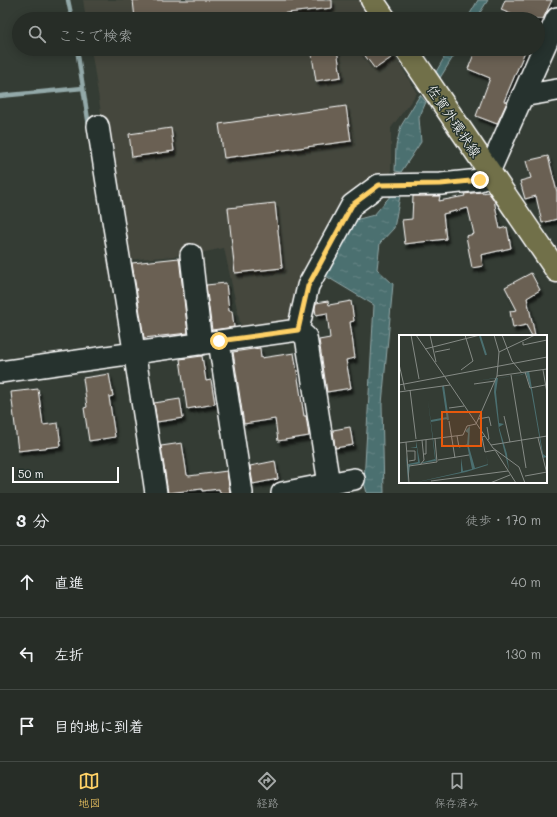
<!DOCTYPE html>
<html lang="ja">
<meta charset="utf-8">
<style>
:root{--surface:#272d27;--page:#2f352f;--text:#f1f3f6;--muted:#a4a8a7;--line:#434944;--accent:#ffd166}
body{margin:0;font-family:Mali,"Klee One",sans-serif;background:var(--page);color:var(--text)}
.scale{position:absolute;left:12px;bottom:10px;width:107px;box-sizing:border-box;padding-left:4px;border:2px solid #fff;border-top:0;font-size:11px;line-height:14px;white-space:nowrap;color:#fff;-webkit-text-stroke:3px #26332d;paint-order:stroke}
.stop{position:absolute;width:12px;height:12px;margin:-9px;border:3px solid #ffd166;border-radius:50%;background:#fff}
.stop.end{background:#ffd166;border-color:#fff;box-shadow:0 1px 4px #0008}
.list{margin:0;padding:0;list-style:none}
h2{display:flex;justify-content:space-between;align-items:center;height:52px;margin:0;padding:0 16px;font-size:17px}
h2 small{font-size:13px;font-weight:400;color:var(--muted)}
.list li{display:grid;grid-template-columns:26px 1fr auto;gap:12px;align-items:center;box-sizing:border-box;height:72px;padding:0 16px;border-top:1px solid var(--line)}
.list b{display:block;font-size:15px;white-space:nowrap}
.list em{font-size:13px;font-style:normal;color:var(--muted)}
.icon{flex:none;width:22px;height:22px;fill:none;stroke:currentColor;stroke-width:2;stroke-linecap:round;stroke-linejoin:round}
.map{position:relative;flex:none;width:557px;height:493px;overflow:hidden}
.search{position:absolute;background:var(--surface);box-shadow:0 2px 10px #0003;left:12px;right:12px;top:12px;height:44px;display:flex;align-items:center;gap:10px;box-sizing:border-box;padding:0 14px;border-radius:22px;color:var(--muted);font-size:15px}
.sheet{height:268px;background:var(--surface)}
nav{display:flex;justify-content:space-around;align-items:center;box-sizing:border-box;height:56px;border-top:1px solid var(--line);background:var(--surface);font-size:11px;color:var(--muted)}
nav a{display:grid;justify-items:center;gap:2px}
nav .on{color:var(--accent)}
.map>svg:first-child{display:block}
.built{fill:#44473d}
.water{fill:url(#water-ripples);stroke:#93a9a9}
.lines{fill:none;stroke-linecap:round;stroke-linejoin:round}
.stream{stroke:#93a9a9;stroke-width:4.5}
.building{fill:#6a6152;stroke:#fff;filter:url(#shadow)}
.minor-casing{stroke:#fff;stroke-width:24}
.major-casing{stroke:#fff;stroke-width:25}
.minor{stroke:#26332d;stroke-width:21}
.major{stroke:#71704a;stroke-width:22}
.route{stroke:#ffd166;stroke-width:5}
.labels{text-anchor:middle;stroke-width:3;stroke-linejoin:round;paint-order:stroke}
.street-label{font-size:14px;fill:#fff;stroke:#26332d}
.inset-river{fill:none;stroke:#4b6f70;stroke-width:2}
.inset-road{fill:none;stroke:#858a85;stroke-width:1}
.view{fill:#e8590c;fill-opacity:0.15;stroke:#e8590c;stroke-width:2}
.inset-edge{fill:none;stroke:#fff;stroke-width:2}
</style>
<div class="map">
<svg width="557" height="493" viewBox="0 0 557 493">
<defs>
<pattern id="water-ripples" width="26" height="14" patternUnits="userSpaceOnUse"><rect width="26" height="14" fill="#4b6f70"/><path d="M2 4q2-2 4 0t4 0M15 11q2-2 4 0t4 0" fill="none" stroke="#668585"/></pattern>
<filter id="shadow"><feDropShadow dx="2.5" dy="4.5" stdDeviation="1" flood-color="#0009"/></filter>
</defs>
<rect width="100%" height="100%" fill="#343c34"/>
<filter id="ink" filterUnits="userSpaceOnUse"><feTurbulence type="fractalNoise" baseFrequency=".025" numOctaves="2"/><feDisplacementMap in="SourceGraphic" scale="8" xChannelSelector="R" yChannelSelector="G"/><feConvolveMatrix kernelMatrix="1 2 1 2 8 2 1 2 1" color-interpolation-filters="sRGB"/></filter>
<g filter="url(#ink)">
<path class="built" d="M 83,0 L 360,0 L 373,19 L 86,19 Z
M 91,49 L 391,49 L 417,93 L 391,128 L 391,178 L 375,181 L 290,326 L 242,332 L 224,248 L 191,255 L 124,260 Z"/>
<path class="water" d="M 478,0 L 488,0 L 476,19 L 467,19 Z
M 449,49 L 458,49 L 440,78 L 436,72 Z
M 420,95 L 426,102 L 419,118 L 421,142 L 401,172 L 395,171 L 396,146 L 401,126 Z
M 392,194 L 400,196 L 394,228 L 380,243 L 377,269 L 393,284 L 382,404 L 384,493 L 367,493 L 364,482 L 374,305 L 324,275 L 355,220 L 374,215 Z"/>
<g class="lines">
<path class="stream" d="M 68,0 L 72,19
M 77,49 L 89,126
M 0,96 L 83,88"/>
</g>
<path class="building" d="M 133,0 L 332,0 L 332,8 L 234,19 L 135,19 Z
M 505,0 L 552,0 L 543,19 L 523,19 L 501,10 Z
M 311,49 L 337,49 L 341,77 L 316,81 Z
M 360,49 L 389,49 L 394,56 L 375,69 Z
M 476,49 L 526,49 L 504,101 L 507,102 L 497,124 L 476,116 L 490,78 L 468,69 Z
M 346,106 L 351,141 L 224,158 L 219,124 Z
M 171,128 L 174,151 L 132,157 L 129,134 Z
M 548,156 L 557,192 L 557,219 L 542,223 L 536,196 L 525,199 L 520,181 L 531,178 L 526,161 Z
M 482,192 L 482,193 L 488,192 L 494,200 L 500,229 L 507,227 L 511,248 L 481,255 L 483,266 L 472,268 L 466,236 L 474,234 L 468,208 L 443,214 L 446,239 L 405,244 L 402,220 L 412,219 L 413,196 L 440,196 L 439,201 L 465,196 L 464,194 Z
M 275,203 L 282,268 L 235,273 L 228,208 Z
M 179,258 L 188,333 L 144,338 L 132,263 Z
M 531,273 L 540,290 L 527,298 L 535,335 L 532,336 L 526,325 L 513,328 L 510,311 L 517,310 L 505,287 Z
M 226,283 L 229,311 L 232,311 L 234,327 L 212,330 L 206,285 Z
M 328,301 L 329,305 L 351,301 L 354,321 L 350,322 L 355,358 L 346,360 L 351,388 L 327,392 L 319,340 L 330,338 L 327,313 L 316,315 L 315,308 L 316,303 Z
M 260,348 L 261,358 L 294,353 L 304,416 L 306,416 L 309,436 L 278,441 L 275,419 L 244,424 L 233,352 Z
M 202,356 L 206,381 L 211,380 L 215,404 L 187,409 L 180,359 Z
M 109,374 L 113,396 L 109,397 L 115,437 L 89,441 L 84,408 L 87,407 L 83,378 Z
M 38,389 L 43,425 L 58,423 L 61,446 L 18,451 L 11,392 Z
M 180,399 L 183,418 L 157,422 L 154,403 Z
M 350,427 L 353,445 L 335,448 L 333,430 Z
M 182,443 L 187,475 L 189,476 L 227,471 L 230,493 L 220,493 L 219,489 L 202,491 L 202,489 L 168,493 L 161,446 Z
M 275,461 L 278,479 L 253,484 L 250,466 Z"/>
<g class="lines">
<defs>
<path id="minor" d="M 522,96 L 557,90
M 98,126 C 117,248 138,370 156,493
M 191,255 L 201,344
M 298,330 L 306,337 L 329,484
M 219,341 L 242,493
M 0,372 L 298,330 L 308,286 L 352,205 L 379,185 L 441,184 L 480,180 L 489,172 L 557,18
M 282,493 L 354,479"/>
<path id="major" d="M 372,0 L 385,19
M 406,49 L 557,271"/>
</defs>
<use href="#minor" class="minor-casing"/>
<use href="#major" class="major-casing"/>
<use href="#minor" class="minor"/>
<use href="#major" class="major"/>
</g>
</g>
<g class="lines" filter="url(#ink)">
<path class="route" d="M 219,341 L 298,330 L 308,286 L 352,205 L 379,185 L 441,184 L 480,180"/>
</g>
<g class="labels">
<g class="street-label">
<text transform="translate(454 121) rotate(56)" y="5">佐賀外環状線</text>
</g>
</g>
<g transform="translate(399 335)">
<rect width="148" height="148" fill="#343c34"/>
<path d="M 130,36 L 144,119 L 148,122 L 144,123 L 132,55 L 127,38 L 122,40 L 99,43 L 97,57 L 100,88 L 105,89 L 100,92 L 108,119 L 110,135 L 100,95 L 95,57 L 96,43 L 77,46 L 121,40 ZM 29,65 L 37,126 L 11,130 L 9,148 L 7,120 L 9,129 L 19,127 L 18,113 L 11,113 L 17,112 L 17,106 L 21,128 L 36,124 ZM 71,91 L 70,112 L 76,133 L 89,129 L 87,118 L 89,130 L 67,137 L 14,148 L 62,137 L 62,123 L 64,136 L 73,134 L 68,110 L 69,98 L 66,96 Z" fill="#4b6f70"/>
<path class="inset-river" d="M 81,1 L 87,20M 44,51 L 49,85M 32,86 L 48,83"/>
<path class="inset-road" d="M 12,0 L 20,44M 17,0 L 46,42M 31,0 L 37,27M 103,0 L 113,26 L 123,38M 124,7 L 124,10 L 148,5M 26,14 L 81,0M 36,17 L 51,14M 100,17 L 136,0M 0,29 L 6,55M 62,35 L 74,26 L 66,0M 144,35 L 148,58M 126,37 L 131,53 L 146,50M 112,40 L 127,133M 98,41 L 148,34M 46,42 L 94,113 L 120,132 L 126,148M 75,49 L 96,46M 0,50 L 148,22M 11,55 L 17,104M 0,57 L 51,50M 50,73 L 65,71M 105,81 L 111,107M 79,84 L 90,82 L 92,91M 50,86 L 56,123M 88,92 L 90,104 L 88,105M 58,101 L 60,112 L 68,110M 86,101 L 83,102 L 86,117 L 96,115 L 117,148M 139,103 L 148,139M 7,107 L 10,148M 0,108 L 64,100 L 68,91 L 77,89 L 98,41 L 100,17 L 95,0M 92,110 L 148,101M 8,116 L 16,116 L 16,125 L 10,126M 24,119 L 27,119 L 27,105M 39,125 L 70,120M 21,130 L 25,125 L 23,105M 10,131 L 38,127 L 36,104M 126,141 L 148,137M 32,146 L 109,136M 91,148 L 111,140"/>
<path class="view" d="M 43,77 L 82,77 L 82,111 L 43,111 Z"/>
<rect width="148" height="148" class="inset-edge"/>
</g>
</svg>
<div class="scale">50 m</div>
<div class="stop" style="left:219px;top:341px"></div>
<div class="stop end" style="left:480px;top:180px"></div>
<div class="search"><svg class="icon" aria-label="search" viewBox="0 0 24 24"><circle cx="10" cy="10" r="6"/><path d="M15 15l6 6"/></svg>ここで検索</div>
</div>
<section class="sheet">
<h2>3 分<small>徒歩 · 170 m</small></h2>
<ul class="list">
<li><svg class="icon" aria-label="ahead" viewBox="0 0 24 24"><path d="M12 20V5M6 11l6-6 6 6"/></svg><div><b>直進</b></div><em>40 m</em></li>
<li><svg class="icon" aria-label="left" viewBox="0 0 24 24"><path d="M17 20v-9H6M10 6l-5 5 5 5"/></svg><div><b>左折</b></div><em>130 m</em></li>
<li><svg class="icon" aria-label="arrive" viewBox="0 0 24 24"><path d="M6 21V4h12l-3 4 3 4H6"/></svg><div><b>目的地に到着</b></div></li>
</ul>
</section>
<nav>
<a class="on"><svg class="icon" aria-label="map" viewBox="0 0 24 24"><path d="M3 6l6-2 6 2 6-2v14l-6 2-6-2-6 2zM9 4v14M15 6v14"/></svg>地図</a>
<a><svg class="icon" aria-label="directions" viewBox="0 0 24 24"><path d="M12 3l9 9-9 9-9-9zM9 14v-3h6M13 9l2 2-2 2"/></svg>経路</a>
<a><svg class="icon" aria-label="saved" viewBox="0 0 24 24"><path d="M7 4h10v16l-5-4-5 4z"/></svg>保存済み</a>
</nav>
